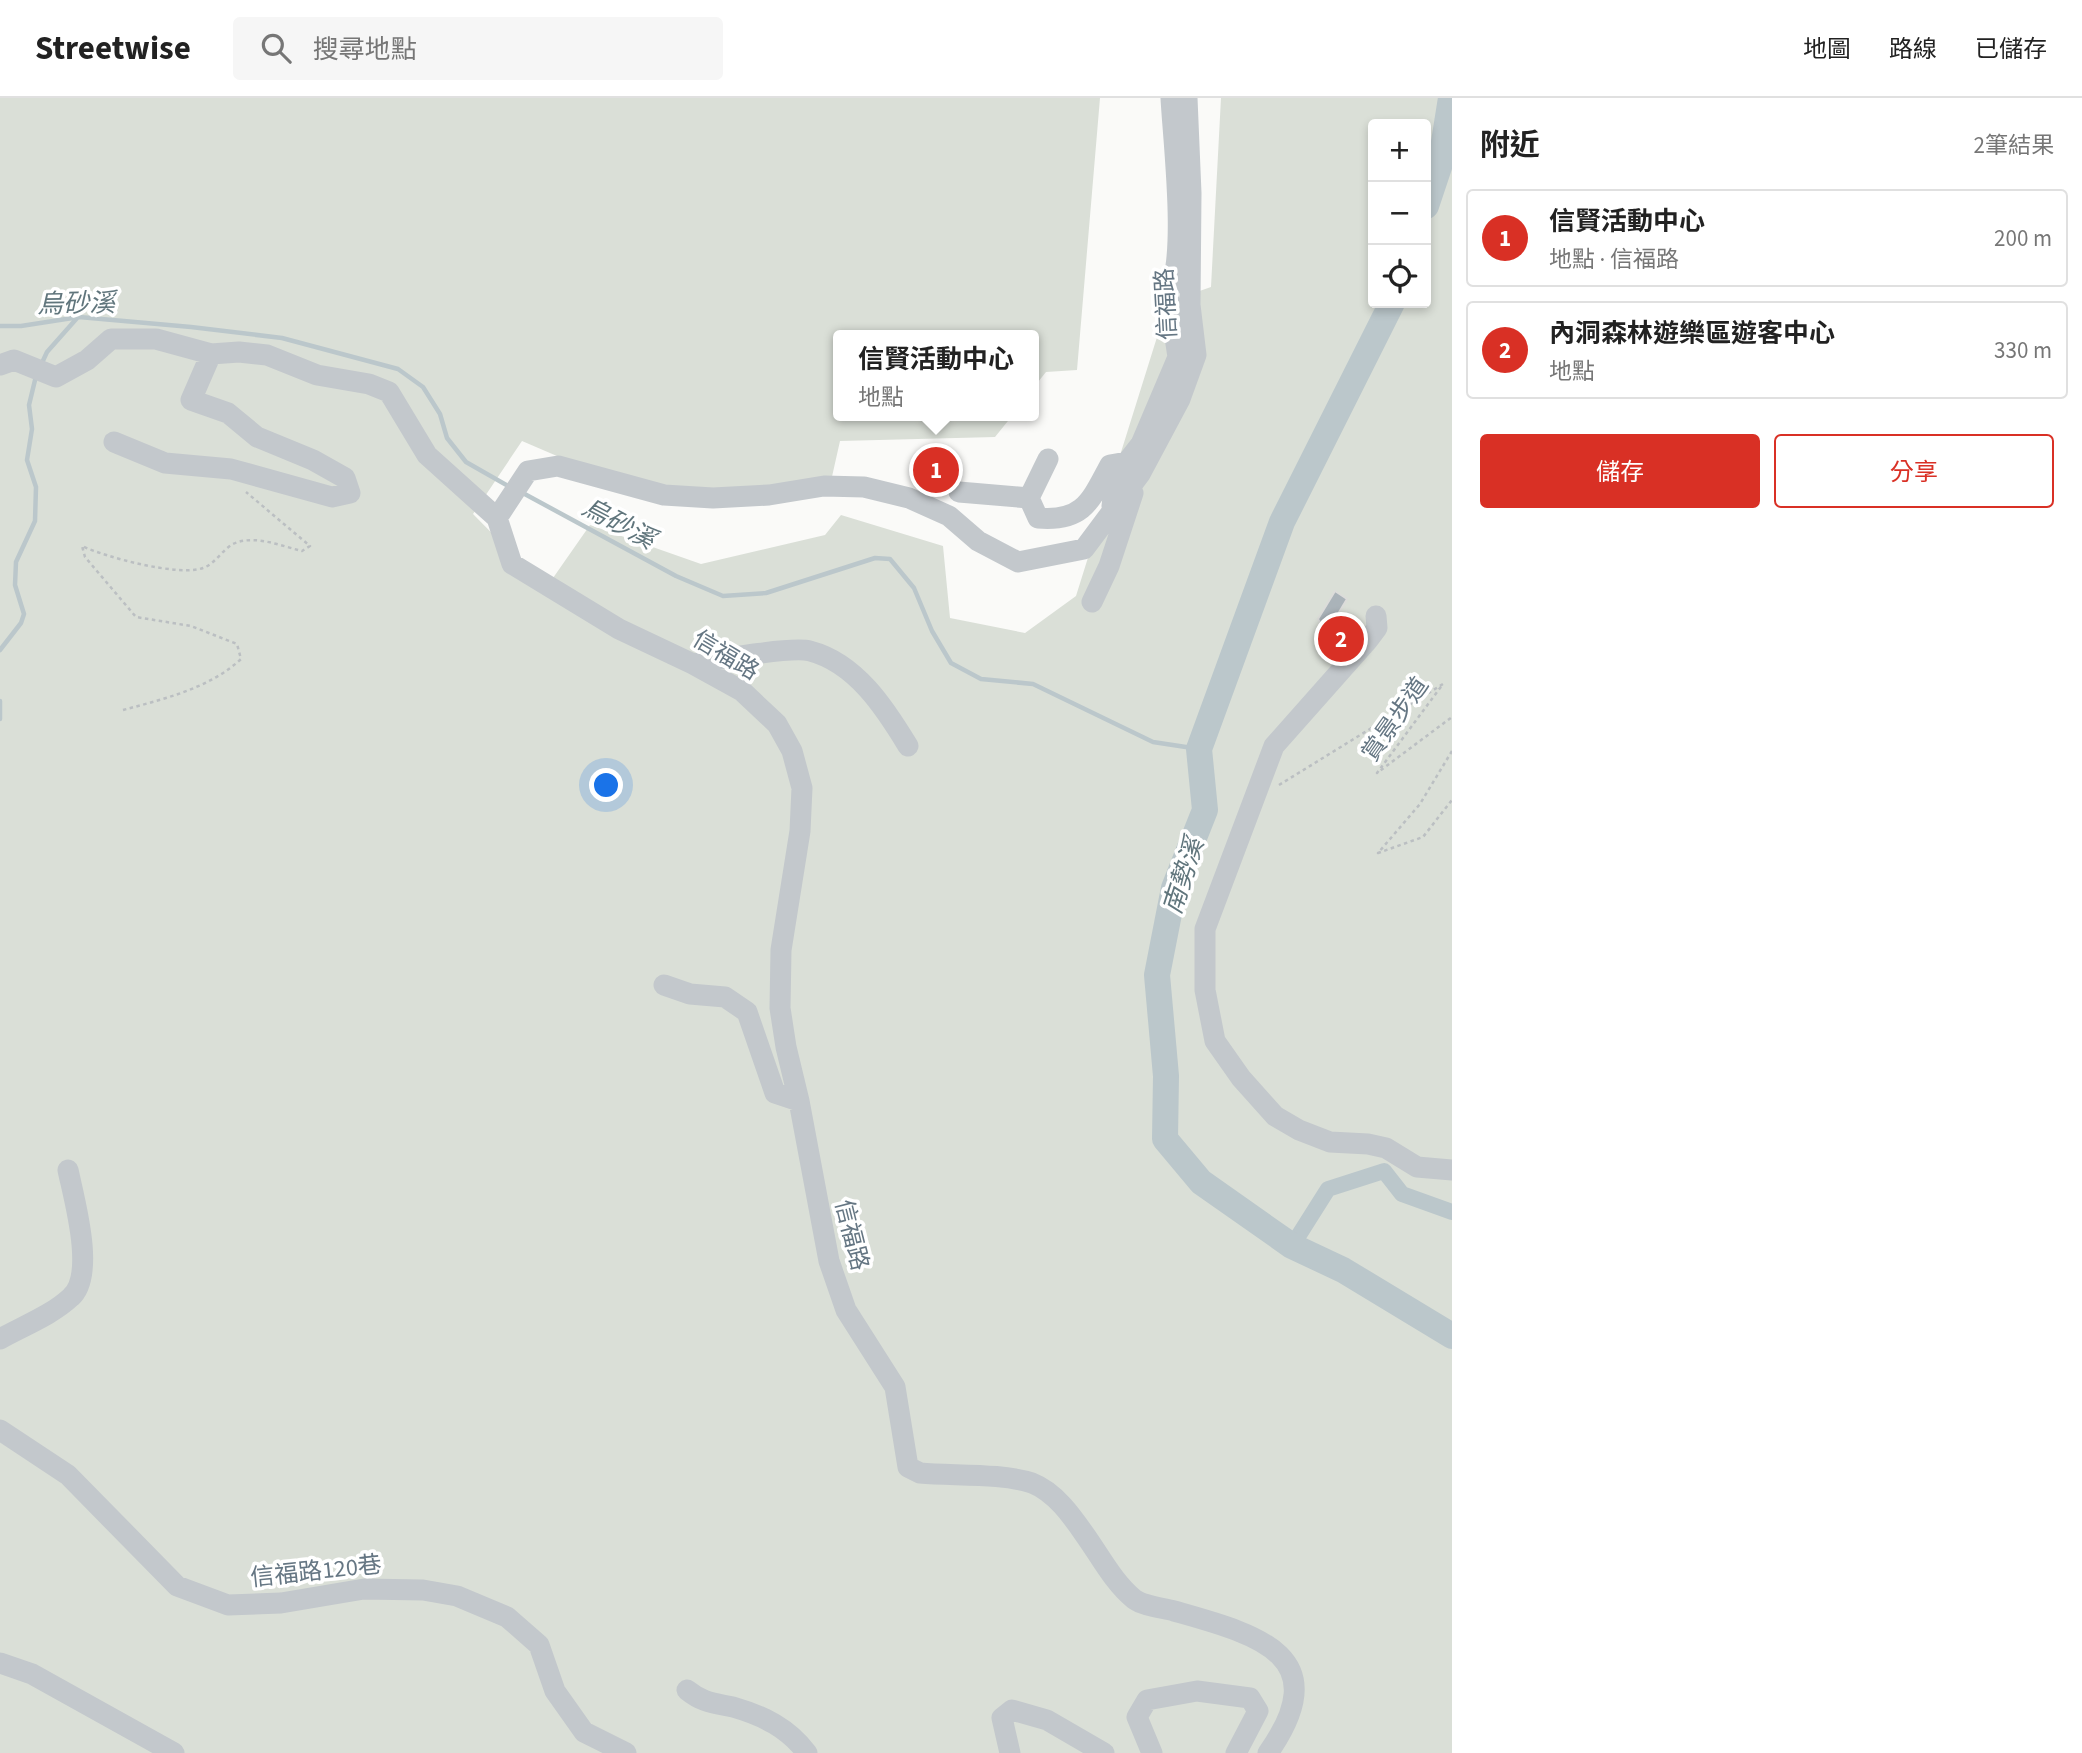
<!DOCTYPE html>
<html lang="zh-TW">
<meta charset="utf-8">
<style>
:root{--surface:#fff;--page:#f6f6f6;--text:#222;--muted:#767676;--line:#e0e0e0;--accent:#d93025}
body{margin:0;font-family:"Source Sans 3","Noto Sans TC",sans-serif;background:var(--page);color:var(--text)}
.controls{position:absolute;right:21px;top:21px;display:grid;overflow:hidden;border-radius:7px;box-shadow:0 4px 10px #0003}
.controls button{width:63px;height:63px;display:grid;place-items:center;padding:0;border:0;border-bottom:2px solid var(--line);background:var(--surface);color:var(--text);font:35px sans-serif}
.you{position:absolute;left:607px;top:688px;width:24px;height:24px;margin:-18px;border:5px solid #fff;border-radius:50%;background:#1a73e8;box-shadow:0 0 0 10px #1a73e833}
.badge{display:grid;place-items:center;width:46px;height:46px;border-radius:50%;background:var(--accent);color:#fff;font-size:23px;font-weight:700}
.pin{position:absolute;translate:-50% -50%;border:4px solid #fff;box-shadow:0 2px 7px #0006}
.popup{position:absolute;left:833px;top:232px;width:206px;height:91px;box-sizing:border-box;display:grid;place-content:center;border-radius:7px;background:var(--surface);filter:drop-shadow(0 2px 5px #0005);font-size:23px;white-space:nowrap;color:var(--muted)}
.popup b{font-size:26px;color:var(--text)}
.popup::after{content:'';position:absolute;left:50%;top:100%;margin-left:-14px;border:14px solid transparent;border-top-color:var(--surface)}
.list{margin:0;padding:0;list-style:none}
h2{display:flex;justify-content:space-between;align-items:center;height:91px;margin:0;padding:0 28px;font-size:30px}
h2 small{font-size:23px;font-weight:400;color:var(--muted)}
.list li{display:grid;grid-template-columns:46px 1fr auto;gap:21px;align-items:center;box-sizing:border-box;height:98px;margin:0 14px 14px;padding:0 14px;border:2px solid var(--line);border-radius:7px}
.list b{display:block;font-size:26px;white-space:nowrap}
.list p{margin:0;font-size:23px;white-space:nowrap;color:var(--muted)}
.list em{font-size:23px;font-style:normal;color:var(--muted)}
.actions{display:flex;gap:14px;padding:21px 28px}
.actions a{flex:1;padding:16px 0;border:2px solid var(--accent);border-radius:7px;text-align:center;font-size:24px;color:var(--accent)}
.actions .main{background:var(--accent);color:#fff}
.icon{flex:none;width:38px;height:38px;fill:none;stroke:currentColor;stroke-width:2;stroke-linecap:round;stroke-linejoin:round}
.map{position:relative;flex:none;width:1452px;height:1655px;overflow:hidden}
header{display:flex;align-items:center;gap:42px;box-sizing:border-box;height:98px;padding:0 35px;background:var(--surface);border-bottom:2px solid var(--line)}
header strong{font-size:33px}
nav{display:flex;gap:38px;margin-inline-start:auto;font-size:24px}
.search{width:490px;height:63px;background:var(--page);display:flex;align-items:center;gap:18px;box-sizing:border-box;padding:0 24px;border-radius:7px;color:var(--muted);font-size:26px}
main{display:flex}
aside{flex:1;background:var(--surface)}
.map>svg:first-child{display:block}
.green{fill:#dadfd7;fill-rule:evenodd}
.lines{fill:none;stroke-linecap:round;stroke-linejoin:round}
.stream{stroke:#bbc7cb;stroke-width:4.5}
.canal{stroke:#bbc7cb;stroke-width:16}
.river{stroke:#bbc7cb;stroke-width:26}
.building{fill:#aab3b9;stroke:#dcdcda;stroke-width:2}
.path{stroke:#bbbfc2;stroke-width:2.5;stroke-dasharray:3.5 3.5;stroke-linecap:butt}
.minor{stroke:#c3c8cc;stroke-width:21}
.labels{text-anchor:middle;stroke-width:7;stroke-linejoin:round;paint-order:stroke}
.street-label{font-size:24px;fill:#657683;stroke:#fff}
.water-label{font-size:26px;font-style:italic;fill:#60757c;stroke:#fff}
</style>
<header>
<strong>Streetwise</strong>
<div class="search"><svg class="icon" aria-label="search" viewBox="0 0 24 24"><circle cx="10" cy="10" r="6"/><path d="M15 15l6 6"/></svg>搜尋地點</div>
<nav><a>地圖</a><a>路線</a><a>已儲存</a></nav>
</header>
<main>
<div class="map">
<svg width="1452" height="1655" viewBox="0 0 1452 1655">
<rect width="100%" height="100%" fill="#fafaf8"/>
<path class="green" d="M 0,0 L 1100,0 L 1077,272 L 1046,274 L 1034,289 L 1034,237 L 838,237 L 838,318 L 1012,318 L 995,339 L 840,343 L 829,392 L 657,401 L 522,343 L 473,416 L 546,490 L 590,427 L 701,466 L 825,437 L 841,417 L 943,448 L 950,520 L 1025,535 L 1076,498 L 1168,204 L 1211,189 L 1221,0 L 1452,0 L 1452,1655 L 0,1655 ZM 1373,26 L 1426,26 L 1426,205 L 1373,205 Z"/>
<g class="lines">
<path class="stream" d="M 0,228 L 21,228 L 79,219 L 191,229 L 282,240 L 398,271 L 423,289 L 440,316 L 447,340 L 466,364 L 510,389
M 41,267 L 47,254 L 78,219
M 521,394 L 676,478 L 723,498 L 766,495 L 875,460 L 890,461 L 914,490 L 932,533 L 951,565 L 981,581 L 1033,586 L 1153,644 L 1199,651
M 0,552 L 21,525 L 24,516 L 15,487 L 16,464 L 35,423 L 36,389 L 27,362 L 32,331 L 29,307 L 36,278
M 0,603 L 0,621"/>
<path class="canal" d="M 1292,1148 L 1328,1091 L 1384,1073 L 1402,1096 L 1452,1114"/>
<path class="river" d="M 1426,108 L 1441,63 L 1451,0
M 1392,205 L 1282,424 L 1199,651 L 1205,712 L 1174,790 L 1157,877 L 1166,978 L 1165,1041 L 1201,1084 L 1292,1148 L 1343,1172 L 1452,1238"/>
</g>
<path class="building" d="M 924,357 L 953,364 L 947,386 L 918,379 Z
M 1335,493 L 1347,501 L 1338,516 L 1352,541 L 1338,556 L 1318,521 Z"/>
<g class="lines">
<path class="path" d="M 123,612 C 164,601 210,590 241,561 L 237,546 L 191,528 L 136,519 L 85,459 L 82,448 C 105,459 179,479 203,470 C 215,466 222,452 233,446 C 254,436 281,448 302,453 L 310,448 L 246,394
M 1452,653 L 1420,706 L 1378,755 L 1423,739 L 1452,702
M 1279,687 L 1443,586 L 1377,675 L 1452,619"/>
<path class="minor" d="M 1187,0 L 1191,95 L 1190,207 L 1196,257 L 1180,301 L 1140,376 L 1084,451 L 1018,464 L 978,443 L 949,418 L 909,400 L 864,389 L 824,388 L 769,397 L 713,400 L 664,397 L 558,368 L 528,373 L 497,420 L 512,466 L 619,531 L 693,566 L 742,593 L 777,626 L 792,653 L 802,690 L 800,733 L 781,852 L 780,910 L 786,949 L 799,1003 L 829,1163 L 846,1212 L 895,1289 L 908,1369 L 920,1375 C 953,1378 1002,1375 1032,1385 C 1055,1394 1072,1418 1085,1437 C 1100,1458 1114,1485 1134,1501 C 1143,1508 1163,1510 1174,1513 C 1255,1536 1338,1556 1268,1655
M 0,267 L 14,262 L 56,279 L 87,262 L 111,241 L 156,241 L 211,256 L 239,254 L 267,257 L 317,277 L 369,286 L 389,294 L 427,357 L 497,420
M 114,344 L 165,365 L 231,371 L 332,399 L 350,395 L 345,380 L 313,362 L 257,339 L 228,315 L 191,302 L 211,256
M 1048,361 L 1029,400 L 1038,420 C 1084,424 1091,402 1110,367 L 1127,364 L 1115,385 L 1112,408
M 1127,364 L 1141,346 L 1178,259 L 1168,194 C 1188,163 1173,41 1171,0
M 959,394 L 1029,400
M 1092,504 L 1109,468 L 1133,395
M 1376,518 L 1377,530 L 1368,542 L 1274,648 L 1205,831 L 1205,892 L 1215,943 L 1241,980 L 1275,1018 L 1299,1032 L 1330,1044 L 1368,1046 L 1386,1050 L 1417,1069 L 1452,1072
M 693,566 C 716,562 792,548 810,553 C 856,565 885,610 908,648
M 664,887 L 690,896 L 725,899 L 747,914 L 775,995 L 799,1003
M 0,1241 C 23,1228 52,1217 71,1199 C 96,1177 74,1101 68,1072
M 0,1332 L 68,1377 L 177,1488 L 228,1507 L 281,1505 L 364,1491 L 423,1492 L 457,1498 L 507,1519 L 539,1547 L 555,1593 L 584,1634 L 626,1655
M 0,1565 L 32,1576 L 174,1655
M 687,1592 C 703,1605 714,1605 733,1609 C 764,1618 788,1630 807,1655
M 1010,1655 L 1002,1620 L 1012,1612 L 1047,1622 L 1104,1655
M 1152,1655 L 1137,1619 L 1147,1602 L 1197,1593 L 1250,1600 L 1258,1613 L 1236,1655"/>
</g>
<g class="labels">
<g class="street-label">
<text transform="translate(1166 206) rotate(-93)" y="8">信福路</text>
<text transform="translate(726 557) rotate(31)" y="8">信福路</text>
<text transform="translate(1395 621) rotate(-55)" y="8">賞景步道</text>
<text transform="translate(852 1137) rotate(76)" y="8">信福路</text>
<text transform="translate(316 1473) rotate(-6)" y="8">信福路120巷</text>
</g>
<g class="water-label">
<text transform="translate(76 205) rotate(-1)" y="9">烏砂溪</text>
<text transform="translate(619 425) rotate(28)" y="9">烏砂溪</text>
<text transform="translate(1183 778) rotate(-72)" y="9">南勢溪</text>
</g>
</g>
</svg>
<div class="controls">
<button>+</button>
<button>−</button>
<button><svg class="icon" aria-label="locate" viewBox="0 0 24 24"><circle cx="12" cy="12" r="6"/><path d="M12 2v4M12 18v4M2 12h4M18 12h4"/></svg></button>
</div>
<div class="you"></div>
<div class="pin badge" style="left:936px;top:372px">1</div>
<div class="popup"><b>信賢活動中心</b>地點</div>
<div class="pin badge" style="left:1341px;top:541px">2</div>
</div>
<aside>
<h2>附近<small>2筆結果</small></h2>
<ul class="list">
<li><span class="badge">1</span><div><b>信賢活動中心</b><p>地點 · 信福路</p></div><em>200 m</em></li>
<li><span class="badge">2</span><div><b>內洞森林遊樂區遊客中心</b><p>地點</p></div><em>330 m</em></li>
</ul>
<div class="actions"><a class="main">儲存</a><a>分享</a></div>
</aside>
</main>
